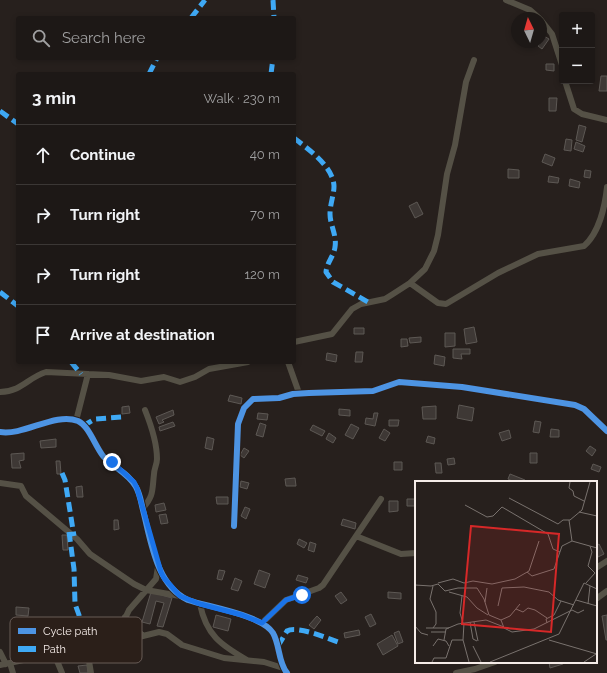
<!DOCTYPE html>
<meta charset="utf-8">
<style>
:root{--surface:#1d1816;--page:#25211f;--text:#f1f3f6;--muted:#a0a0a1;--line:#3b3735}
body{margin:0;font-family:Raleway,sans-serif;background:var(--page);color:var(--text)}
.controls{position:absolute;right:12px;top:12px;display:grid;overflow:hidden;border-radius:4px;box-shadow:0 2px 6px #0003}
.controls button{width:36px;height:36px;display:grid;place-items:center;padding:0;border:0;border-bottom:1px solid var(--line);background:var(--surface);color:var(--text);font:20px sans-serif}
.compass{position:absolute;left:511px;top:12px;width:36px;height:36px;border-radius:50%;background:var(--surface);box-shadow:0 2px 6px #0003;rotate:355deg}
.stop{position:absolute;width:12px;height:12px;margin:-9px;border:3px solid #1a73e8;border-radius:50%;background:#fff}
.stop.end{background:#1a73e8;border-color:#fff;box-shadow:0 1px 4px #0008}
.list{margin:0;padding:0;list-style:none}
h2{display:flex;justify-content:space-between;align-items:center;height:52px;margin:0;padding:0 16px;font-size:17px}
h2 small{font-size:13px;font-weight:400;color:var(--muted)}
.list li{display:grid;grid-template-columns:26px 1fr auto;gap:12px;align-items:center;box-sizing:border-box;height:60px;padding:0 16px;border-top:1px solid var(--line)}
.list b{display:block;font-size:15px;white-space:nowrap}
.list em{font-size:13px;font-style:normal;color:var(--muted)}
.icon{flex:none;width:22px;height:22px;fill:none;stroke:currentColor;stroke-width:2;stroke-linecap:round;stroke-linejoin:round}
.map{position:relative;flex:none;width:607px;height:673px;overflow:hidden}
.search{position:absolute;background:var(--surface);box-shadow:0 2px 6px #0003;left:16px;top:16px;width:280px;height:44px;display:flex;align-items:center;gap:10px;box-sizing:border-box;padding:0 14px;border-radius:4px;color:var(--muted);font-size:15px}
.panel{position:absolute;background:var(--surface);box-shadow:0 2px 6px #0003;left:16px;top:72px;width:280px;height:292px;border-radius:4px}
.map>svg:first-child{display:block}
.building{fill:#3e3835;stroke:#5d5854}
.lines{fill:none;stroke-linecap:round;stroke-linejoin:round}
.street{stroke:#555146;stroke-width:6}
.quiet{stroke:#3fa9f5;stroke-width:5;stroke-dasharray:10 5;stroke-linecap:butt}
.cycleway-casing{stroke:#2b1f19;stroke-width:8}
.cycleway{stroke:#4d94e3;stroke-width:6}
.route{stroke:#1a73e8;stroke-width:5}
.inset-road{fill:none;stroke:#79726e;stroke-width:1}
.view{fill:#d62828;fill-opacity:0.15;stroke:#d62828;stroke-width:2}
.inset-edge{fill:none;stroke:#f5ece8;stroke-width:2}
.key{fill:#2b1f19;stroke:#685c57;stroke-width:1}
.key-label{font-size:11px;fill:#f5ece8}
</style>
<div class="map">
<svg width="607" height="673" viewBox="0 0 607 673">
<rect width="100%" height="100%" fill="#27201d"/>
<path class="building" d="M 544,36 L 549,39 L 542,49 L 538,46 Z
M 546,64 L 554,64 L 554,71 L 546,70 Z
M 601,76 L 607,76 L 607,91 L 599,91 Z
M 549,98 L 557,98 L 556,111 L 549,111 Z
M 579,125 L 586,127 L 582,142 L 576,140 Z
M 566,139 L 572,140 L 571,151 L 564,150 Z
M 576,142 L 585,146 L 583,152 L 574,149 Z
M 545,154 L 555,158 L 552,166 L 542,162 Z
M 508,169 L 519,170 L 519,178 L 508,178 Z
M 585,170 L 591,171 L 590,178 L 584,177 Z
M 549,176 L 559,178 L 558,183 L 548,182 Z
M 570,179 L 580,182 L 579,188 L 569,186 Z
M 417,202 L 423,214 L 415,218 L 409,206 Z
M 474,327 L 477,342 L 466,344 L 464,329 Z
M 354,328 L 364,328 L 364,334 L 354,334 Z
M 445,333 L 455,333 L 455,346 L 445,347 Z
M 421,337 L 421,342 L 410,343 L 409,338 Z
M 401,339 L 407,339 L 408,346 L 401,347 Z
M 453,349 L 470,349 L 470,354 L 461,354 L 462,359 L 453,358 Z
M 356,352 L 363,352 L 362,362 L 355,362 Z
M 327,353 L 337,355 L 336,362 L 326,360 Z
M 435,355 L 445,357 L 444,366 L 434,364 Z
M 230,395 L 242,398 L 241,404 L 228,401 Z
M 459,405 L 474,408 L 472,421 L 457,418 Z
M 129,406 L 130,413 L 122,414 L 122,407 Z
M 436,406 L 436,419 L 423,419 L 422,407 Z
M 339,409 L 350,410 L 350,416 L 339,415 Z
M 173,410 L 174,415 L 162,420 L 164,422 L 159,424 L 156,417 Z
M 258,413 L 268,414 L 267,420 L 257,419 Z
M 374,413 L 378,413 L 375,426 L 365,424 L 366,418 L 373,419 Z
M 389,420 L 399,420 L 398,426 L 389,426 Z
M 535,421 L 541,422 L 539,433 L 533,432 Z
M 173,422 L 175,426 L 160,431 L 159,427 Z
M 260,423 L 266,425 L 263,437 L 256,435 Z
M 351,424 L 359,428 L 353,439 L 345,435 Z
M 313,425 L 325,431 L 322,436 L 310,430 Z
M 384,429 L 390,433 L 385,441 L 379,438 Z
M 551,429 L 559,430 L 559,437 L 550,437 Z
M 509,430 L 511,438 L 502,441 L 499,433 Z
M 329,433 L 336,438 L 333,443 L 326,439 Z
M 428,436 L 435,438 L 434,444 L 426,442 Z
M 207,437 L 214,439 L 212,450 L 205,448 Z
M 56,439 L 56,447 L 41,448 L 40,441 Z
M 590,446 L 596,450 L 592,456 L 586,451 Z
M 244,448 L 249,451 L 244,458 L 240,455 Z
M 24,453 L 24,460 L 19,461 L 21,468 L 12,468 L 11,454 Z
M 530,453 L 537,453 L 537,463 L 530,463 Z
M 454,458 L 455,464 L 448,465 L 447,459 Z
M 56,461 L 60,461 L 61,474 L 57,474 Z
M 394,462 L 402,462 L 402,470 L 394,470 Z
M 435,463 L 441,463 L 442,473 L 436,473 Z
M 593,464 L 601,467 L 599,472 L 591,469 Z
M 510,474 L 525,480 L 524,482 L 514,482 L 508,479 Z
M 295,478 L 296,486 L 286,486 L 285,479 Z
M 241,481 L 249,483 L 247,489 L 240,487 Z
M 82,486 L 83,497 L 77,497 L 76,487 Z
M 216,497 L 228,497 L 228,504 L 217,504 Z
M 407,499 L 416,499 L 416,506 L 407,506 Z
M 389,501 L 398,501 L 398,511 L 389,512 Z
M 164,503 L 166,510 L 156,512 L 155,505 Z
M 245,507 L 250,509 L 246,519 L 241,516 Z
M 166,514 L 168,523 L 161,524 L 159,515 Z
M 343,519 L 356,523 L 355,529 L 341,525 Z
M 114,520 L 118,520 L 119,529 L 114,530 Z
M 62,535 L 67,535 L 68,550 L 63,550 Z
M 299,539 L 307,543 L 304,548 L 297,544 Z
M 310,542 L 316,544 L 314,552 L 308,550 Z
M 599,544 L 604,554 L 598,557 L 596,546 Z
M 219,570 L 225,571 L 222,580 L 217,579 Z
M 259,570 L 270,574 L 265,588 L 254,584 Z
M 298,575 L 308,578 L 306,583 L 296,580 Z
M 235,578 L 242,581 L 238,591 L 231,589 Z
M 151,592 L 172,598 L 163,627 L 157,626 L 164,603 L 156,601 L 150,624 L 142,622 Z
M 341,592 L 347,600 L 341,604 L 335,596 Z
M 388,592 L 401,593 L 401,599 L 388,598 Z
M 16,607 L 29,608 L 28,616 L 16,615 Z
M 371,614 L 376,624 L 370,627 L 365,617 Z
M 216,615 L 231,619 L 228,631 L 213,627 Z
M 607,615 L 607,640 L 606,640 L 602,616 Z
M 317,616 L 321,620 L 314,629 L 309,625 Z
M 359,630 L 360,635 L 345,638 L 344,633 Z
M 399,631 L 403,642 L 398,644 L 394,633 Z
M 392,635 L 398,646 L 383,655 L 377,644 Z
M 549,662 L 563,662 L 563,664 L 550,668 Z
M 87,665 L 88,673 L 80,673 L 78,666 Z"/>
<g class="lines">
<path class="street" d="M 506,0 L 530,10 L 539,18
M 541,20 L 552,34 L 562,65
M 565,81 L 574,109 L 582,114 L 607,120
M 410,283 L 438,303 L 446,304 L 498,273 L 538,254 L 584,246 C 599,233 605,206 607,187
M 294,342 L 332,334 L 352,309 L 361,304 L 385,299 L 393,294 L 410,283 L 425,269 L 434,251 L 438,235 L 447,174 L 455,145 L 466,82 L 474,60
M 288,362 L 299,393
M 0,392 C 23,391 27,378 46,372 L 109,375 L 141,381 L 164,377 L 180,382 L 195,377 L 209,369 L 248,362
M 76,421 L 88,374
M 0,432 C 24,436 55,412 78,421 C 89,426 95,446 103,456 C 112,467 129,473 136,487 C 140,494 141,502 143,510 C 151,541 156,585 188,600 C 208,607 262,615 273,633 C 280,645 278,662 287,673
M 0,483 L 21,486 L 26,496 L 77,539 L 90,554 L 134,584 L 146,590 L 180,596
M 143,508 C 154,495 152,491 154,474 C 154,469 157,464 157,459 C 157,442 151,425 145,410
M 234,526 L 238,424 L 244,408 L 253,399 L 279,398 L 293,394 L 309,393 L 373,391 L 399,382 L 462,387 L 575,405 L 584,409 L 607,431
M 356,536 L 401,554 L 416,553
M 596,568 L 607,561
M 596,599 L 607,591
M 200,604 C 206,635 221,645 247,660
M 125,617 L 142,635
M 262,623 L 286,600 L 319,588 L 323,585 L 381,499
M 119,641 L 121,627 L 129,610 L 156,579 L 158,567
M 82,651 L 84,658 L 89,661 L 91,673
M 0,652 L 6,664
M 55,656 L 62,673
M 10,663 L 13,673
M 0,665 L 28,659 L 74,653 L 159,632 L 167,634 L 182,645 L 224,658 L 264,662 L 283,668
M 456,673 L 475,669 L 495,662"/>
<path class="quiet" d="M 273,0 L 274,18
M 191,18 L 205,0
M 149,74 L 157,58
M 271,74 L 273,58
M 0,111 L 18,124
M 294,138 C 308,149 333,166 334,186 C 334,195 330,204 330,214 C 330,225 337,235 335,247 C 334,256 327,262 326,272 L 333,282 L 368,302
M 0,292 L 18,306
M 71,362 L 81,374
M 83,426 L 95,419 L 122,417
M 62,473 L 65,480 L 74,536
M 69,532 L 74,569 L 75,604 L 79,615 L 80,641 L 82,651
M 278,646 L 287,631 C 297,625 329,639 341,643"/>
<defs>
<path id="cycleway" d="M 0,432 C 24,436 55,412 78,421 C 89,426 95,446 103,456 C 112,467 129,473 136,487 C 140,494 141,502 143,510 C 151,541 156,585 188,600 C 208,607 262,615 273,633 C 280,645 278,662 287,673
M 234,526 L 238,424 L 244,408 L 253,399 L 279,398 L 293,394 L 309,393 L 373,391 L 399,382 L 462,387 L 575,405 L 584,409 L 607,431"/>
</defs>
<use href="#cycleway" class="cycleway-casing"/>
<use href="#cycleway" class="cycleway"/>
</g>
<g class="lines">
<path class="route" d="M 112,462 L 134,482 L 137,488 L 161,572 L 164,578 L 180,596 L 200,604 L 242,615 L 262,623 L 286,600 L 302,595"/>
</g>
<g transform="translate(415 481)">
<rect width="182" height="182" fill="#27201d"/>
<path class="inset-road" d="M 155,1 L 154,7 L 158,10 L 159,15 L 169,20M 94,17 L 143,43 L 148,39 L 155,39 L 167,29 L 175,1M 50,24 L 72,36 L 78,35 L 87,26 L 133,53 L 138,68 L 145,71M 164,31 L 182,35M 157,60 L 182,67M 112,91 L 117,95 L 139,88 L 147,65 L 157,60 L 154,39M 23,102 L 38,98 L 49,102 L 58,100 L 77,103 L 100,98 L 114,90 L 124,60M 171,102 L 180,92 L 173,85 L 177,71 L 175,65M 0,104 L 16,105 L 23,103 L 30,110 L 43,107 L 62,107 L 69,118 L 74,134 L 86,139 L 89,147 L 97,151 L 119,148 L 157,129M 18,105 L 15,118 L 21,131 L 21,143 L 18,147M 34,111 L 52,116 L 62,127 L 73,134M 47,115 L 45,132 L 48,142M 161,119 L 182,125M 70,121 L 72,107M 173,123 L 175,105M 83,125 L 87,107 L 109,106 L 134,111 L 143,119 L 159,124M 101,128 L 108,131 L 113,127 L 120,129 L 132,137M 157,129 L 163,132 L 169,129M 86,139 L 95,135 L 105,123M 55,141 L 58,158 L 62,160M 59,141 L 63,160M 49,142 L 48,159 L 54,181M 132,142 L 131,138 L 139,134 L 146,120M 0,145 L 6,152 L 13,154M 11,147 L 34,147M 16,151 L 30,151M 29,159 L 31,148 L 43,143 L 71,139 L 89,146M 134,159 L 182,173M 18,165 L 23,158 L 31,160 L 34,165M 58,165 L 66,181M 17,181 L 19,177 L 31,177 L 37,159 L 48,159M 75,181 L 144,153 L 169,102 L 182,108M 169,181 L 181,173"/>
<path class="view" d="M 56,45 L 144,53 L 136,151 L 47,143 Z"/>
<rect width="182" height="182" class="inset-edge"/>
</g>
<rect x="10" y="617" width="132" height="46" rx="6" class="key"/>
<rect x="18" y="628" width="18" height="6" fill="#4d94e3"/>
<rect x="18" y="646" width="18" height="6" fill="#3fa9f5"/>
<g class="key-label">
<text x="43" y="635">Cycle path</text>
<text x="43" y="653">Path</text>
</g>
</svg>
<div class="controls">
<button>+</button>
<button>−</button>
</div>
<svg class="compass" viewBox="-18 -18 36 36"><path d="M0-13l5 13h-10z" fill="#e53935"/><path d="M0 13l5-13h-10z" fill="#a0a0a1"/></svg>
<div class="stop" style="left:302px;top:595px"></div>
<div class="stop end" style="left:112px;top:462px"></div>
<div class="search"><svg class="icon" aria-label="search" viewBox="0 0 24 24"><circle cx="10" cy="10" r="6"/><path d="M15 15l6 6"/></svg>Search here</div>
<section class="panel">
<h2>3 min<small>Walk · 230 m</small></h2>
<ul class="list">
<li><svg class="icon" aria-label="ahead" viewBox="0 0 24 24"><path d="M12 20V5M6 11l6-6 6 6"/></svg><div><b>Continue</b></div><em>40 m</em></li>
<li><svg class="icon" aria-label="right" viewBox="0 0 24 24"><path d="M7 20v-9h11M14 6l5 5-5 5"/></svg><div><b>Turn right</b></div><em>70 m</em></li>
<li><svg class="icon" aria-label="right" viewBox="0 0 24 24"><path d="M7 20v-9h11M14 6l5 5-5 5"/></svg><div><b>Turn right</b></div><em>120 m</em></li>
<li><svg class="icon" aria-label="arrive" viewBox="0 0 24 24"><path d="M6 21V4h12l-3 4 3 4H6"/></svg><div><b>Arrive at destination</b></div></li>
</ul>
</section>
</div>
